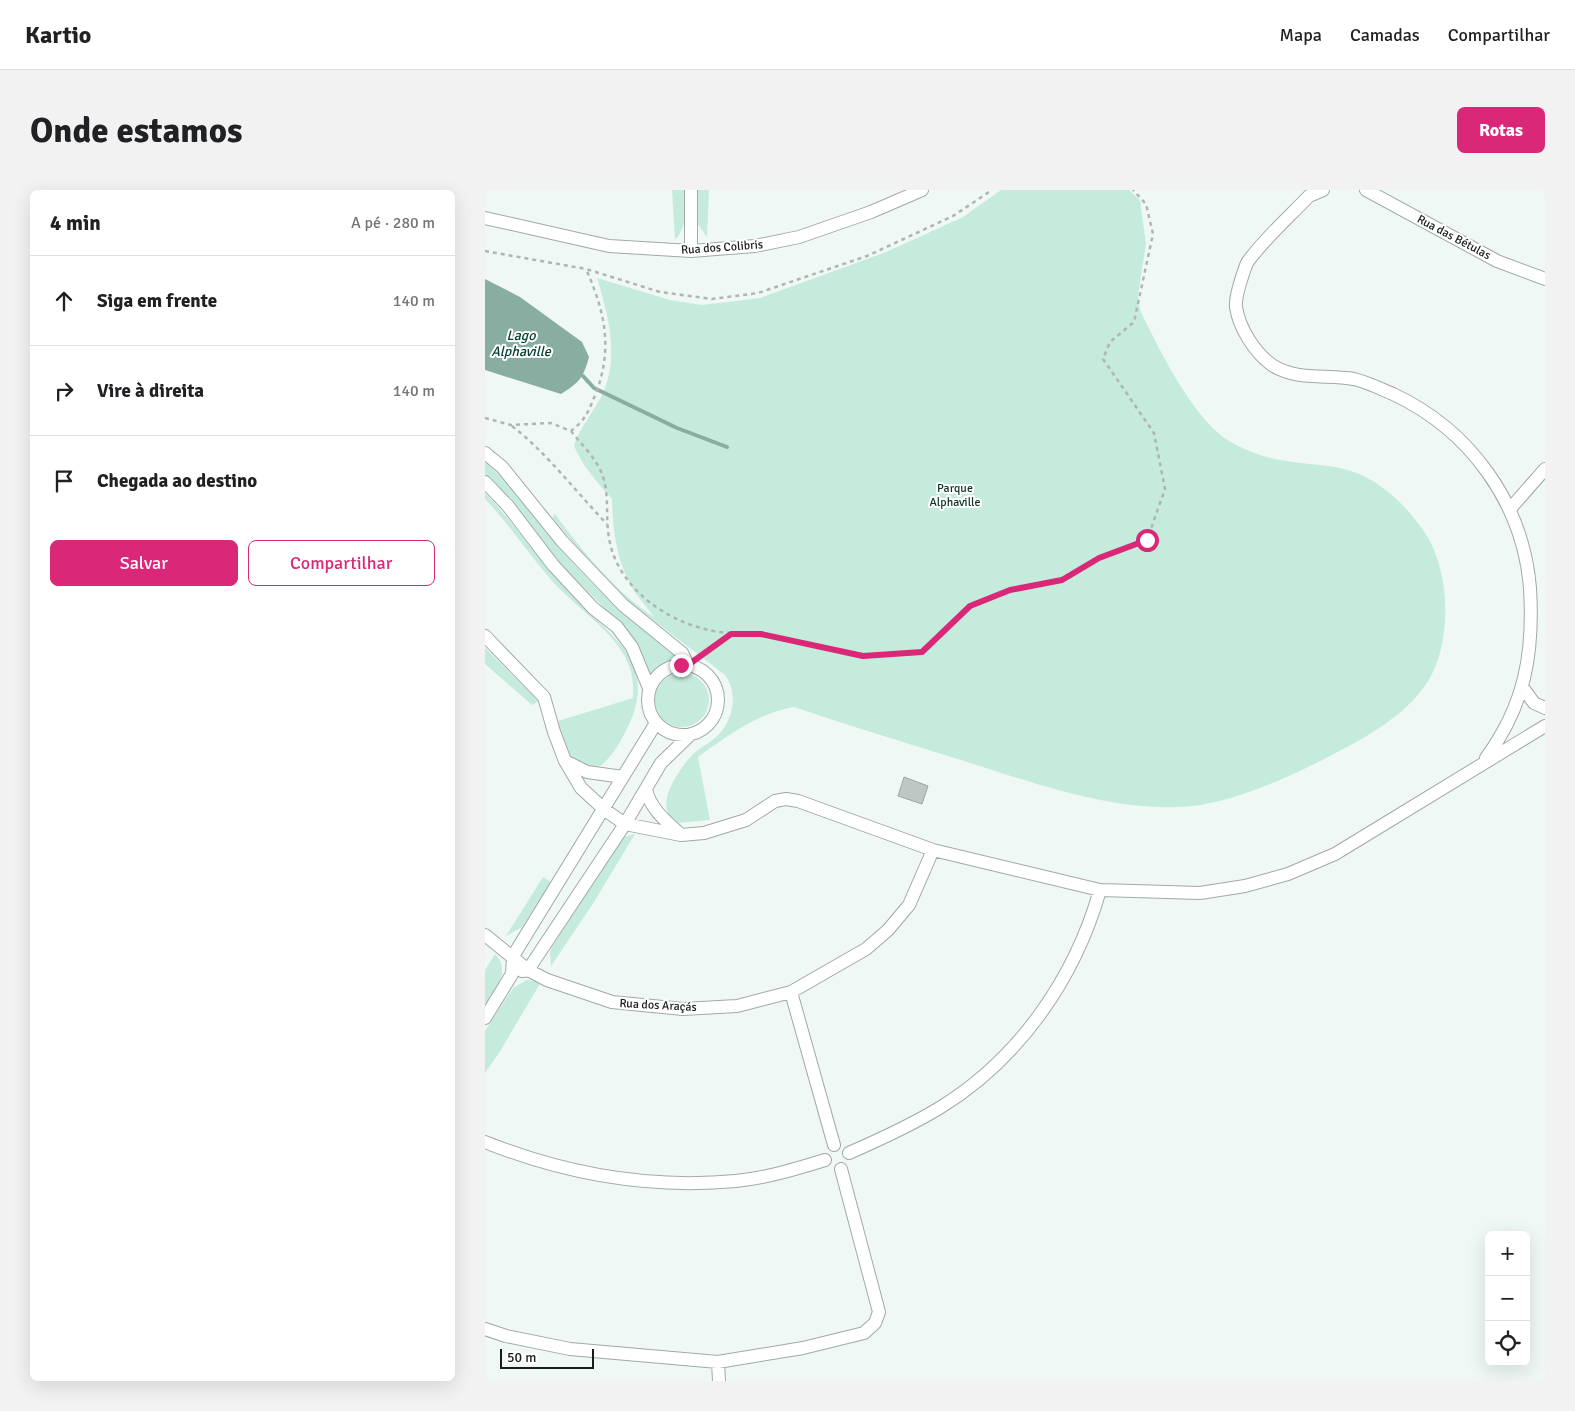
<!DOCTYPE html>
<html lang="pt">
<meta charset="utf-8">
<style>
:root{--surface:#fff;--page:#f2f2f2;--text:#202124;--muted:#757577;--line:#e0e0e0;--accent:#db2777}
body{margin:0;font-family:Signika,sans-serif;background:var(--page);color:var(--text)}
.controls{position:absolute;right:15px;bottom:15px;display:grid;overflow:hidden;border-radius:8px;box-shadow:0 5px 20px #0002}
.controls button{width:45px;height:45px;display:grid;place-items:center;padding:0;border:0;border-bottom:1px solid var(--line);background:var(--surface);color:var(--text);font:25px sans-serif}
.scale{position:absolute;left:15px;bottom:12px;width:94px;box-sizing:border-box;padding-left:5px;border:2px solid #181b1a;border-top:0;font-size:14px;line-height:18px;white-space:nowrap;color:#181b1a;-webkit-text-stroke:4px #fff;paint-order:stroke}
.stop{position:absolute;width:15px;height:15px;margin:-11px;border:4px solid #db2777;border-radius:50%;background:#fff}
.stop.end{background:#db2777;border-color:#fff;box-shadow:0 1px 5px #0008}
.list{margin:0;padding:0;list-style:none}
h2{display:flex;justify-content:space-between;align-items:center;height:65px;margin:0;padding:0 20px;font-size:21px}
h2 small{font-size:16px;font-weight:400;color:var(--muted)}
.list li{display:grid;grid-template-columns:32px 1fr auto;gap:15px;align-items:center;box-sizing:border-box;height:90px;padding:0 20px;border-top:1px solid var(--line)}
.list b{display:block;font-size:19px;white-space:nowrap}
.list em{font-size:16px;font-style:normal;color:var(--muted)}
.actions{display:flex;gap:10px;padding:15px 20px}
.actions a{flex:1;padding:11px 0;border:1px solid var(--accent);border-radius:8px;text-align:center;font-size:18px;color:var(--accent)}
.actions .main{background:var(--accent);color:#fff}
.icon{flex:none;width:28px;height:28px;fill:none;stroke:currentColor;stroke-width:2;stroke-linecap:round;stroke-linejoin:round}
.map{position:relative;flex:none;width:1060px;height:1191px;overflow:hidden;border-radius:8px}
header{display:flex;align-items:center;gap:30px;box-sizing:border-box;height:70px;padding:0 25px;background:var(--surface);border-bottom:1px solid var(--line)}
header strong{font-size:24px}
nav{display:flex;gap:28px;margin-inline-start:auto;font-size:18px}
.intro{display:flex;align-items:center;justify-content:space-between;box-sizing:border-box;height:120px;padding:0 30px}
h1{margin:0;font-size:35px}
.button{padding:12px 22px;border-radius:8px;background:var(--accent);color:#fff;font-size:18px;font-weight:700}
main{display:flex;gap:30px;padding:0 30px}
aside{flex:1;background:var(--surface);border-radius:8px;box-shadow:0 5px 20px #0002}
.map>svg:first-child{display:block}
.green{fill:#c5ebdd}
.water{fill:#87aea0}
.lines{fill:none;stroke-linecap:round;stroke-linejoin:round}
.stream{stroke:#87aea0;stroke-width:4}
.building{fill:#bfc7c4;stroke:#9ea6a3}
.street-casing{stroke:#a1a9a6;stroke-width:14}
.path{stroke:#afb5b3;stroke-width:2.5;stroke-dasharray:4 4;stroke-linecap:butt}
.street{stroke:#fff;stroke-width:12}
.route{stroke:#db2777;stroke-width:6}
.labels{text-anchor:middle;stroke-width:4;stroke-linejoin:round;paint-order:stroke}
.street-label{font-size:12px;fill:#181b1a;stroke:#fff}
.park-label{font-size:12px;fill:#0d3328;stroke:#fff}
.water-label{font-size:14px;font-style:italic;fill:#023d2f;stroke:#fff}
</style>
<header>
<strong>Kartio</strong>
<nav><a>Mapa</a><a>Camadas</a><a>Compartilhar</a></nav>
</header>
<div class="intro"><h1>Onde estamos</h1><a class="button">Rotas</a></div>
<main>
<aside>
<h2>4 min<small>A pé · 280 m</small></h2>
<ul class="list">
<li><svg class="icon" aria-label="ahead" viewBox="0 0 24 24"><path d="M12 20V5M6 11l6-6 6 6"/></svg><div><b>Siga em frente</b></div><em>140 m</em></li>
<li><svg class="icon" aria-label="right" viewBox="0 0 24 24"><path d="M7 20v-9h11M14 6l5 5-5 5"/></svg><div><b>Vire à direita</b></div><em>140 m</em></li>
<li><svg class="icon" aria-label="arrive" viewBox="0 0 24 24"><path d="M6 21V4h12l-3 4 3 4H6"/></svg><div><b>Chegada ao destino</b></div></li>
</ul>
<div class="actions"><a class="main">Salvar</a><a>Compartilhar</a></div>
</aside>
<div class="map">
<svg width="1060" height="1191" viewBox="0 0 1060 1191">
<rect width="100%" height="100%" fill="#f0f8f5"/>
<path class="green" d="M 187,0 L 200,0 C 200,18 203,36 190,50 Z
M 212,0 L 224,0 L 222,47 L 213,34 Z
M 516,0 L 644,0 L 655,10 L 661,54 L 653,105 L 655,120 C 674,159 707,228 744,251 C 762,262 787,270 808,272 C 830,275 853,275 874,284 C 899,294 923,318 938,340 C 966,379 968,453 942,493 C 920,526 880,548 845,566 C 807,586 749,612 707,616 C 632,624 549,593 479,571 C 422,553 365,536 309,517 C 273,523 242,546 213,567 L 225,630 L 193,633 C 165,618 194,580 208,564 C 215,558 223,554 230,548 C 248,533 254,504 240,485 L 142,410 L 104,372 L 68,328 L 69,323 C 96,359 131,403 169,427 C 164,420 158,413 152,405 C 132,376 128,344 127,309 C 112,292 98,277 89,256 C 95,237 108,223 117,205 C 135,167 123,125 112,88 L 185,110 L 217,115 L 275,108 L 401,62 L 478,27 Z
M 0,272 C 26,293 43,322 65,347 C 103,392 145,432 192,467 L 164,485 L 158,466 L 146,444 L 85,384 L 57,352 L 26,309 L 0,284 Z
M 0,303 C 24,327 43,356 66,382 C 78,395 89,408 102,421 C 137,453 167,479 146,530 C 139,546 130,563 117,575 C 84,585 80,555 73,531 L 148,508 C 149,493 147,480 140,467 C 125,439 90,416 68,392 C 44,365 25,335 0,309 Z
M 0,458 L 54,511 L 47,515 L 0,474 Z
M170 510a27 27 0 1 1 54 0a27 27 0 1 1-54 0Z
M 150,644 L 109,712 L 66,776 L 65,762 L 67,757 L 131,655 L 139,647 Z
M 58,687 L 66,692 L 37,737 L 21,746 Z
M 10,764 C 27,781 10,800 0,816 L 0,780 Z
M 42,790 L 56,792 L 14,863 L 0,883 L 0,841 L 28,798 Z"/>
<path class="water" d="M 0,89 L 35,107 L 97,152 L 104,167 C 98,188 95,192 76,204 L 0,180 Z"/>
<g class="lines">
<path class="stream" d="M 98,186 L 109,198 L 192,238 L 242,257"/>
</g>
<path class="building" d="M 419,587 L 443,596 L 437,614 L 413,606 Z"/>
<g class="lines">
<defs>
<path id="street" d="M 838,0 L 824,6 C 805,26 781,47 764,70 C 761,73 760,79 758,84 C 755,93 750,107 751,117 C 754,138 770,163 787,175 C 811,191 842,184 869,189 C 882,192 896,199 908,204 C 985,240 1038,313 1045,398 C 1049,463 1040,515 1001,568
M 881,0 L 1012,71 L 1060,89
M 0,28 L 124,56 L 206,61 L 270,56 L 314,47 L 386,22 L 437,0
M 206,61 L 206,0
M 0,263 L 17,277 L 77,351 L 138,415 L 197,463 L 203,475
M 0,292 L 23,316 L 68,375 L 108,418 L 132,437 L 147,457 L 164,498
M 1025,319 L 1060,279
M 0,446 L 59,507 L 69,542 L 80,571 L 96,598 L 120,620 L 140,634 L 196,645 L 219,643 L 261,630 L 290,611 L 301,609 L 313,611 L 448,660 L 615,700 L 715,703 L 760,696 L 803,684 L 850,664 L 1060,536
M163 510a35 35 0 1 1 70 0a35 35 0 1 1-70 0Z
M 1038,498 L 1049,513 L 1060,518
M 82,572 L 102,582 L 138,587
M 161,599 C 165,619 182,632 196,645
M 0,745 L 43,780 L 62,790 L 127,812 L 198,819 L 252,816 L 306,802 L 381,759 L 403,740 L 424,715 L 448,660
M 37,781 L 43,780 L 140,634 L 176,573 L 206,544
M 306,802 L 349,955
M 0,828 L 27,784 L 28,766 L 171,533
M 0,952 C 80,984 164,999 251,991 C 281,988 311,979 340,970
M 364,963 C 396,949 427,935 456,917 C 535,868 590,788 615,700
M 0,1139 L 21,1146 L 85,1159 L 233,1172 L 318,1158 L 379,1143 L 390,1133 L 394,1122 L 356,979
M 233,1172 L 234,1191"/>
</defs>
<use href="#street" class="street-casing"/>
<path class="path" d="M 0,61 L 101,79 L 175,102 L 227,109 L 273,103 L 382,66 L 468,26 L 507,0
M 0,228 L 26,235 L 66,233 L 86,241 C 102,228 103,222 111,203 C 128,158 120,122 101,79
M 27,236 C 63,264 90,301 122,334
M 86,241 C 96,254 111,268 117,284 C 125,305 120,327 124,348 C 133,403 193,440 245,443
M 213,468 L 246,444 L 276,444 L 378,465 L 437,462 L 485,416 L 525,400 L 577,390 L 614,368 L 662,350 L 680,299 L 669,243 L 618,169 L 625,152 L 649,132 L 668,44 L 661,14 L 648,0"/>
<use href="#street" class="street"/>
</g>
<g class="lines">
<path class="route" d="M 196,475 L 203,475 L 246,444 L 276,444 L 378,466 L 437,462 L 485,416 L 525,400 L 577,390 L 614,368 L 662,350"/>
</g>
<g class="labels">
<g class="street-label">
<text transform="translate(969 47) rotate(28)" y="4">Rua das Bétulas</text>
<text transform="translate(237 57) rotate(-4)" y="4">Rua dos Colibris</text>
<text transform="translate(173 815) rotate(3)" y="4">Rua dos Araçás</text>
</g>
<g class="park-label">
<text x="470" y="302">Parque<tspan x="470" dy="14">Alphaville</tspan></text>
</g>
<g class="water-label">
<text x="36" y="150">Lago<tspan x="36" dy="16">Alphaville</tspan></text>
</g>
</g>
</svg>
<div class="controls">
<button>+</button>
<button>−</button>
<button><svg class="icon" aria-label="locate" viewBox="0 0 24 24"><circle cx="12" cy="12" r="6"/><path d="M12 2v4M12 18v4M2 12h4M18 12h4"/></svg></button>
</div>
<div class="scale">50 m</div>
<div class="stop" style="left:662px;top:350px"></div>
<div class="stop end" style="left:196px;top:475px"></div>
</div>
</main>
